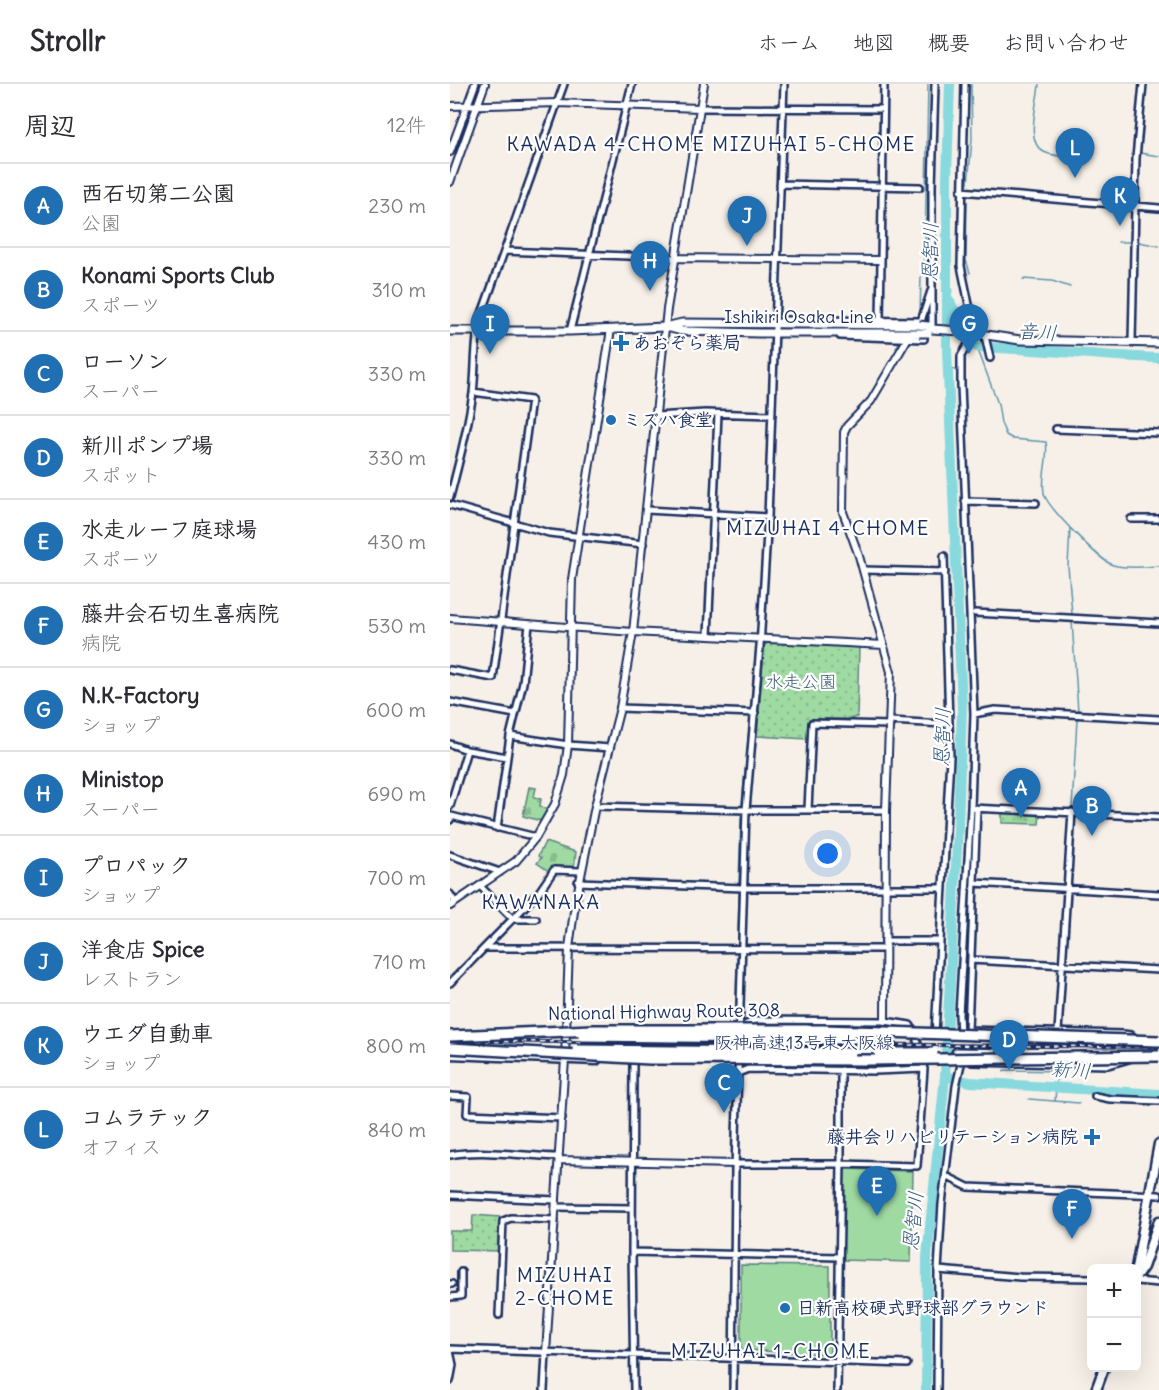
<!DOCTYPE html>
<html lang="ja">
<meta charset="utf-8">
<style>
:root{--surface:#fff;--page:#f7f7f7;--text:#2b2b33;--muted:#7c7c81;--line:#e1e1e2;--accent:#1f6fb2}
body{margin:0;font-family:Delius,"Klee One",sans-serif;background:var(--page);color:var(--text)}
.controls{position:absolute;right:18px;bottom:18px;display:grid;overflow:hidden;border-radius:9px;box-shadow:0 6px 24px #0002}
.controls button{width:54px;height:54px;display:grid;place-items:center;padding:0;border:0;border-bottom:2px solid var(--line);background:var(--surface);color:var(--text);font:30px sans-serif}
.you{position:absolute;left:378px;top:770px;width:21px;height:21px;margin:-15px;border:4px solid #fff;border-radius:50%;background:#1a73e8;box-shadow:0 0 0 9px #1a73e833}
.badge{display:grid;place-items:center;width:39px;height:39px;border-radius:50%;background:var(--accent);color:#fff;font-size:20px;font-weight:700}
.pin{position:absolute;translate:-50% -50px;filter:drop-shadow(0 2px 3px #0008)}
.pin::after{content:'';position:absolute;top:32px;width:21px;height:18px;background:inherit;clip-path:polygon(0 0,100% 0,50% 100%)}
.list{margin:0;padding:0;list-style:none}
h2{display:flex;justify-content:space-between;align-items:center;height:78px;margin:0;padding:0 24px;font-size:26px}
h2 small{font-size:20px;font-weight:400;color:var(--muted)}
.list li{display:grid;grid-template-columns:39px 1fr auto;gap:18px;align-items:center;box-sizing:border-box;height:84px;padding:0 24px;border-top:2px solid var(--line)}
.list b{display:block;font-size:22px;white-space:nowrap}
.list p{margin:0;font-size:20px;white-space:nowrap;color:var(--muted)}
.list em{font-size:20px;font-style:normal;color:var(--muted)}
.map{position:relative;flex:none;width:709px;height:1306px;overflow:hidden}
header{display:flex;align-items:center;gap:36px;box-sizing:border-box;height:84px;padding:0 30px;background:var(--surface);border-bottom:2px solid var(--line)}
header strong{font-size:28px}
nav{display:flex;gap:33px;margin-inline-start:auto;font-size:21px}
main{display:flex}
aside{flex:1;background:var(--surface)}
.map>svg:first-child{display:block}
.grass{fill:#9edaa1;stroke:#5c8480;stroke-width:1.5}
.cemetery{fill:url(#cemetery-stones);stroke:#5c8480;stroke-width:1.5}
.park{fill:url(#park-dots);stroke:#5c8480;stroke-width:1.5}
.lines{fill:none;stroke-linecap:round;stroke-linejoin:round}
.stream{stroke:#5c95ab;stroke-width:1.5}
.river{stroke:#87d9de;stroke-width:10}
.minor-tunnel{stroke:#cbc9cc;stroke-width:5;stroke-dasharray:5 2.5;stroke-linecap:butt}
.minor-casing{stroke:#1b2f5e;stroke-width:10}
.tertiary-casing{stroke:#1b2f5e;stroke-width:10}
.secondary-casing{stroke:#1b2f5e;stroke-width:11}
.trunk-casing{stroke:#1b2f5e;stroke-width:13}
.motorway-casing{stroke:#1b2f5e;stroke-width:14}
.minor{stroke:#fff;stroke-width:5}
.tertiary{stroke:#fff;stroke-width:6}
.secondary{stroke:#fff;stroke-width:7}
.trunk{stroke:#fff;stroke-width:8}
.motorway{stroke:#fff;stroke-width:9}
.rail-casing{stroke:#1b2f5e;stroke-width:4}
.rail{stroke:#fff;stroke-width:1.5;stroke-dasharray:4.5;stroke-linecap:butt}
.secondary-bridge-casing{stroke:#1b2f5e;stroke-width:11;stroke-linecap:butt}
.motorway-bridge-casing{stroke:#1b2f5e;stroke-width:14;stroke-linecap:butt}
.secondary-bridge{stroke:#fff;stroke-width:7}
.motorway-bridge{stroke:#fff;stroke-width:9}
.poi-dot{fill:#1f6fb2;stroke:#fff;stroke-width:2}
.labels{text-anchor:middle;stroke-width:4.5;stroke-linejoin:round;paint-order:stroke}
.street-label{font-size:18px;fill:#1b2f5e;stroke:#fff}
.poi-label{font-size:18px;font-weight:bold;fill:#1b2f5e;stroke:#fff;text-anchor:start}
.park-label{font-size:18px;fill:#426272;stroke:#fff}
.neighbourhood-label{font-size:20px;letter-spacing:1.5px;fill:#1b2f5e;stroke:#fff}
.water-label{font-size:20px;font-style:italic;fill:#365a7e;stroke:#fff}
</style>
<header>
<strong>Strollr</strong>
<nav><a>ホーム</a><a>地図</a><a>概要</a><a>お問い合わせ</a></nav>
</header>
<main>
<aside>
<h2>周辺<small>12件</small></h2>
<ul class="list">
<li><span class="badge">A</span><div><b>西石切第二公園</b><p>公園</p></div><em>230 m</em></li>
<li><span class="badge">B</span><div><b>Konami Sports Club</b><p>スポーツ</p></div><em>310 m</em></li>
<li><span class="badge">C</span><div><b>ローソン</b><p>スーパー</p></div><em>330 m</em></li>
<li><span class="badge">D</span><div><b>新川ポンプ場</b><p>スポット</p></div><em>330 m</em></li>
<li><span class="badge">E</span><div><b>水走ルーフ庭球場</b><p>スポーツ</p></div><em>430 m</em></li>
<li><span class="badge">F</span><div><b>藤井会石切生喜病院</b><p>病院</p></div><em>530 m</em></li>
<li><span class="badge">G</span><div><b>N.K-Factory</b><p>ショップ</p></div><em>600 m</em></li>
<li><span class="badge">H</span><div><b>Ministop</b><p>スーパー</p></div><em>690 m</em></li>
<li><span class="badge">I</span><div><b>プロパック</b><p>ショップ</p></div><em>700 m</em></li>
<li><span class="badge">J</span><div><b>洋食店 Spice</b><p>レストラン</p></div><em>710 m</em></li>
<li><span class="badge">K</span><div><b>ウエダ自動車</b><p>ショップ</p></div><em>800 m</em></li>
<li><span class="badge">L</span><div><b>コムラテック</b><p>オフィス</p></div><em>840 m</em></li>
</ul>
</aside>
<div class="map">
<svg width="709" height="1306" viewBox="0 0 709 1306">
<defs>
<pattern id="cemetery-stones" width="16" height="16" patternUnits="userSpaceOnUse" patternTransform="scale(1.5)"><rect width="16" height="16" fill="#9edaa1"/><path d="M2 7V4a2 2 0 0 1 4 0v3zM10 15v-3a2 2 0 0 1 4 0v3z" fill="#88bb8d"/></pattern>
<pattern id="park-dots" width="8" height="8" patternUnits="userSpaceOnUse" patternTransform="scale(1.5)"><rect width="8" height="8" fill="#9edaa1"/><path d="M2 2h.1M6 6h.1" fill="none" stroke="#88bb8d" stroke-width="1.8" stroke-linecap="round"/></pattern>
</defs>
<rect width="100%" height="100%" fill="#f7f0e8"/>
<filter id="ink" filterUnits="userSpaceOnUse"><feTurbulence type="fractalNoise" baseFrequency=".0167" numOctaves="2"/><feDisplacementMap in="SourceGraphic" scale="12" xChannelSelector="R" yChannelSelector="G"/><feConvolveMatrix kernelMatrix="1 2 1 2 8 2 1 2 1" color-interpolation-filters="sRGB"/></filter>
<g filter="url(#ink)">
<path class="grass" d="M 394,1085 L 463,1087 L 461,1178 L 392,1176 Z
M 291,1181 L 380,1182 L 380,1270 L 291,1266 Z"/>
<path class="cemetery" d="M 79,703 L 86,704 L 84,713 L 91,715 L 90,722 L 97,726 L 91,737 L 73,732 Z
M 95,758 L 126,768 L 124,784 L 104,783 L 100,788 L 87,779 L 91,774 L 88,772 Z"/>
<path class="park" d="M 319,558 L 409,563 L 407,633 L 399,635 L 359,635 L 357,655 L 307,652 L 314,562 Z
M 552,728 L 590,730 L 589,740 L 552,739 Z
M 23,1131 L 50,1133 L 50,1167 L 0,1166 L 0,1147 L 22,1147 Z"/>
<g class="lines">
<path class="stream" d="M 589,0 C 588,18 574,58 594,68 C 605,74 630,73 642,74
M 689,71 L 690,69 L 709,72
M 518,100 L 522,55 L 521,0
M 517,117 L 516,176 L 520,189
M 668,158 L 681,158
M 689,158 L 709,162
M 573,195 L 602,197 L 620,203
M 497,207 L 502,207
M 470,232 L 471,191 L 475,167 L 478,0
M 529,259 L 532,263
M 527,263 L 548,320 L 551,339 L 556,351 L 563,355 L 596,358 C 599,374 591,392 594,409 C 595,421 651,478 663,481 C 677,485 695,483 709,482
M 446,264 L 449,258
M 498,282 L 508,288
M 620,444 L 618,482 L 622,530
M 622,537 L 628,627
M 370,554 L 370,553
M 301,622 L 306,561
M 292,720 L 300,634
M 622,725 L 627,635
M 289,798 L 291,733
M 288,858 L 289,809
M 286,928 L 287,870
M 554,988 L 554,986 L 607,987 L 605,1017
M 554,1000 L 554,997
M 579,1015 L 629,1019"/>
<path class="river" d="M 500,217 C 503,226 507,231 513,238 C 519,247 517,256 527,263 C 588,265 648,272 709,274
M 495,992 L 520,998 L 709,1010
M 476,1306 L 477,1173 L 495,992 L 508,744 L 512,623 L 497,266 L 497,93 L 500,0"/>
<path class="minor-tunnel" d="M 522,971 L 523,950"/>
<defs>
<path id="minor" d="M 515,0 L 511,182 L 525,249 L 511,272 L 511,301 L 524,630 L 521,724 L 709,733
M 250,24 L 433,25
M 330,100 L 470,103
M 511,107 L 709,124
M 55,167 L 226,174
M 430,236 L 434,0
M 471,237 L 481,207
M 330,238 L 337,236 L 362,236 L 471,237 L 474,238 L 474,255 L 390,252
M 482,245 L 482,103 L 485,0
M 120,247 L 182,0
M 535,252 L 540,274
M 682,258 L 686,74 L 693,0
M 206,332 L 255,329 L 322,331
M 606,345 L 709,349
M 0,413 C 9,379 18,344 23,309 C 26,284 24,259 30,235 L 114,0
M 515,417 L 586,419
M 0,421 L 99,449 L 193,460
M 197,426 L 318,433
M 681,435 L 709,435
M 413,486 L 495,488
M 525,529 L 709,539
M 258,552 L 268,330
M 0,586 L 43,594 L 81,316 L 23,308
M 0,618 L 65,630
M 170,624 L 305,629
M 524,630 L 545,626 L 709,635
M 440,637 L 494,640
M 60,652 L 73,599 L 79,540
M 0,660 L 17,666 L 57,673
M 0,722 L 17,666
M 145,722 L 296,726 L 436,726
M 527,725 L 518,946 L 673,950 L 681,951 L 686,955
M 358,726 L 362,639 L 440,641
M 0,736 L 1,732 L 86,753
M 47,744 L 60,652 L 118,661 L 160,664
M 0,771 L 50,788
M 128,798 L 293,804 L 490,804
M 524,799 L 709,810
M 30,802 L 63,835 L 86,835
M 0,810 L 5,818
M 435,857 L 490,857
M 36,864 L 435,865
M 521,876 L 709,886
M 0,899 L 89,808 L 104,786 L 131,787
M 290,943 L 306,936 L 435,937 L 460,941 L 465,948 L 474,985 L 467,1082 L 391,1080 L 387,1306
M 608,948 L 622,728
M 485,950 L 500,673 L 494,472
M 510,950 L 509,930 L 521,724
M 183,978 L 182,1168 L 389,1173
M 522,978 L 658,981 L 679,975
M 288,989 L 298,985 L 425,987 L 474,985
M 0,1012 L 18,1013 L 17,1030 L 112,1034
M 645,1012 L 660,1015 L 709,1017
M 0,1071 C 36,1065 73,1072 109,1073
M 286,1080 L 391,1080 L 391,986
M 496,1092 L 518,1103 L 709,1111
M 0,1111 L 106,1116
M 106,1123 L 182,1124
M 182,1168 L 184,1306
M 488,1186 L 570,1193 L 642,1194
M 686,1197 L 709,1199
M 0,1200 L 2,1200
M 0,1213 L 11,1212 L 11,1188
M 49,1231 L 53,1137 L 61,1134 L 105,1136
M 0,1265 L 457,1280
M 0,1267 L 3,1281 L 0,1297
M 94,1306 L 96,1269
M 283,1306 L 285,1085 L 296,726 L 310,562 L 318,433 L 334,0
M 487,1306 L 488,1186 L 492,1120 L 506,1002 L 512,976"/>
<path id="tertiary" d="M 0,22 L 108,19 L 250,24
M 0,68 L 25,0
M 0,98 L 35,0
M 226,174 L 430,176
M 0,534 L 183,548 L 434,561
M 0,822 L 66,777 L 86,753 L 105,720 L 114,691 L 118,661 L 122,495 L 161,245
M 435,937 L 436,726 L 441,588 L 409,472 L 393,428 L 394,348 L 397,342 L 421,317 L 458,254
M 109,1076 L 286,1080
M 96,1269 L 115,975 L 119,864 L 124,827 L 145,722 L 170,624 L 183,548 L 217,225 L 254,0"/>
<path id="secondary" d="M 478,242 L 482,245 L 510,247 L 570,256 L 709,259
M 217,243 L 232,247 L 309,249 L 469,249
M 0,247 L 120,247 L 215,243 L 232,239 L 469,241"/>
<path id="trunk" d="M 0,970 L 146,976
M 686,1184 L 709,1060
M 686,1193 L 693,1183 L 709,1137
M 646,1306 L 654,1284"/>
<path id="motorway" d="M 400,955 L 430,954
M 401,969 L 429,969
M 507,969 L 560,970"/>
</defs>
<use href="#minor" class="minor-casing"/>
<use href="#tertiary" class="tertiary-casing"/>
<use href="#secondary" class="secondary-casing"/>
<use href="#trunk" class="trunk-casing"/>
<use href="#motorway" class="motorway-casing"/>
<use href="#minor" class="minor"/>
<use href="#tertiary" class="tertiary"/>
<use href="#secondary" class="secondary"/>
<use href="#trunk" class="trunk"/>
<use href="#motorway" class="motorway"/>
<defs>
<path id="rail" d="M 0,957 L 709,963"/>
</defs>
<use href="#rail" class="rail-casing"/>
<use href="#rail" class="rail"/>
<defs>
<path id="secondary-bridge" d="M 469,241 L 478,242
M 469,249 L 478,249"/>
<path id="motorway-bridge" d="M 0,952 L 143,946 L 373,946 L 709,957
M 133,952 L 400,955
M 0,964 L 200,975 L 418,976 L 709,972
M 127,966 L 401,969
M 429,969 L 483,969"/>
</defs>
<use href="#secondary-bridge" class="secondary-bridge-casing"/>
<use href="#motorway-bridge" class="motorway-bridge-casing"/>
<use href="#secondary-bridge" class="secondary-bridge"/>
<use href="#motorway-bridge" class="motorway-bridge"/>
</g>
</g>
<g class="poi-dot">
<path d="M168 250h6v6h6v6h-6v6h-6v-6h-6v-6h6z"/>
<circle cx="161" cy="336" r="6"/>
<path d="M639 1044h6v6h6v6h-6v6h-6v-6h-6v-6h6z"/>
<circle cx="335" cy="1224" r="6"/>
</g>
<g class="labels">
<g class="street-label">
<text x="349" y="239">Ishikiri Osaka Line</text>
<text transform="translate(214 928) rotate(-1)" y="6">National Highway Route 308</text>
<text x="354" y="965">阪神高速13号東大阪線</text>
</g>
<g class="poi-label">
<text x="183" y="265">あおぞら薬局</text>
<text x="173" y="342">ミズハ食堂</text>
<text x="628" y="1059" text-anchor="end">藤井会リハビリテーション病院</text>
<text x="347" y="1230">日新高校硬式野球部グラウンド</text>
</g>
<g class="park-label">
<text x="351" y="604">水走公園</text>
</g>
<g class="neighbourhood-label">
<text x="156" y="67">KAWADA 4-CHOME</text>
<text x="364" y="67">MIZUHAI 5-CHOME</text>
<text x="378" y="451">MIZUHAI 4-CHOME</text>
<text x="91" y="825">KAWANAKA</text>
<text x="115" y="1198">MIZUHAI<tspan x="115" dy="23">2-CHOME</tspan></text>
<text x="321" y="1274">MIZUHAI 1-CHOME</text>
</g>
<g class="water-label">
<text transform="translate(480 168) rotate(-89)" y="7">恩智川</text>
<text transform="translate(587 248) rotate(3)" y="7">音川</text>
<text transform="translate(492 653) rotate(-88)" y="7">恩智川</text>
<text transform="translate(621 986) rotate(4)" y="7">新川</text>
<text transform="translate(463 1137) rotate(-84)" y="7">恩智川</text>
</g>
</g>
</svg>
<div class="controls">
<button>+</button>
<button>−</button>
</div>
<div class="you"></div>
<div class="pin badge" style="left:571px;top:734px">A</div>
<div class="pin badge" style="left:642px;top:752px">B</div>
<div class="pin badge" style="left:274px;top:1029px">C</div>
<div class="pin badge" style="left:559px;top:986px">D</div>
<div class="pin badge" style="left:427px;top:1132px">E</div>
<div class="pin badge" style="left:622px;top:1155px">F</div>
<div class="pin badge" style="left:519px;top:270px">G</div>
<div class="pin badge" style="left:200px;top:207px">H</div>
<div class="pin badge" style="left:40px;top:270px">I</div>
<div class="pin badge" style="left:297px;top:162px">J</div>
<div class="pin badge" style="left:670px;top:142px">K</div>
<div class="pin badge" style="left:625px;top:94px">L</div>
</div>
</main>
